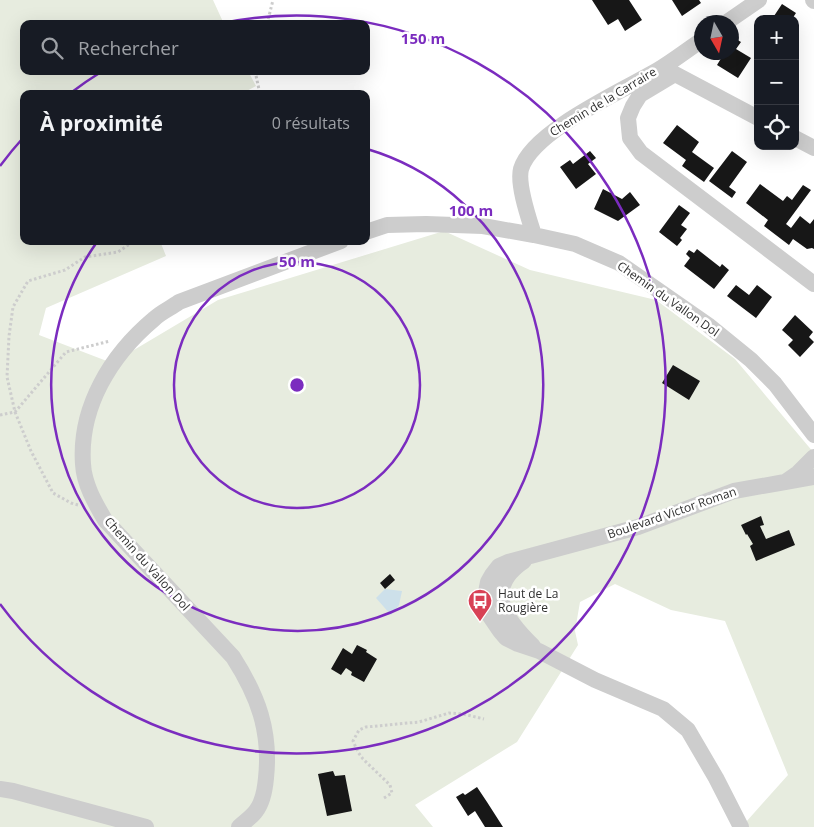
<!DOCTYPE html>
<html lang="fr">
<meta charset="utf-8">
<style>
:root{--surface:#171b24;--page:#20242c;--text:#f1f3f6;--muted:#9ea1a6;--line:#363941}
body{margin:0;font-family:"Open Sans",sans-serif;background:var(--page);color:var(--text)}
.controls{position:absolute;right:15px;top:15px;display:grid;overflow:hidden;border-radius:10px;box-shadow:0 5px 20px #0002}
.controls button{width:45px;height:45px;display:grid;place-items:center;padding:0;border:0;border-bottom:1px solid var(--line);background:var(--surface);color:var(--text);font:25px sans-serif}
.compass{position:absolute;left:694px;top:15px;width:45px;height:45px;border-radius:50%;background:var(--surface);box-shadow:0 5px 20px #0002;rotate:171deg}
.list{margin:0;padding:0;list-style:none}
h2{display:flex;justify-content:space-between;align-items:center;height:65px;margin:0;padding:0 20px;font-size:21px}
h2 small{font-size:16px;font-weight:400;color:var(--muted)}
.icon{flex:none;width:28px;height:28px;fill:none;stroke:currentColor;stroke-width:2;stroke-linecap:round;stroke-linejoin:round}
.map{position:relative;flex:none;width:814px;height:827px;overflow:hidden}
.search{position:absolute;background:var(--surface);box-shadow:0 5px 20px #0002;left:20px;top:20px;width:350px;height:55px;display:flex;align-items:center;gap:12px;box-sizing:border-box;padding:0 18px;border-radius:10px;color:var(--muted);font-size:19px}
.panel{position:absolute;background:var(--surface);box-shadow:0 5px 20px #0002;left:20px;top:90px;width:350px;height:155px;border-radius:10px}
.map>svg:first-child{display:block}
.green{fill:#e7ecdf}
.water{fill:#cde0ea}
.building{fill:#171717}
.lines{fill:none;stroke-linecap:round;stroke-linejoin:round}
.path{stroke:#cdcdcd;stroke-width:3;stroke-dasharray:2.5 2.5;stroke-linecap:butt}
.minor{stroke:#cdcdcd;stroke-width:16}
.ring{fill:none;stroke:#7b2cbf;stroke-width:2.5}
.labels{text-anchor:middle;stroke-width:5;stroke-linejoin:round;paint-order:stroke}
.street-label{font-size:12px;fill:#303030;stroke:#fff}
.poi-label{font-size:12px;fill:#303030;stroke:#fff;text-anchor:start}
.centre{fill:#7b2cbf;stroke:#fff;stroke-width:2.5}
.ring-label{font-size:15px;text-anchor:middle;font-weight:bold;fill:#7b2cbf;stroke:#fff;stroke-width:5;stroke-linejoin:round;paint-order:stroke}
</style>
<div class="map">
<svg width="814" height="827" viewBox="0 0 814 827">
<rect width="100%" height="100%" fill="#fff"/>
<path class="green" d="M 0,0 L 213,0 L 224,24 L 24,24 L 24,71 L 248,71 L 256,86 L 241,94 L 24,94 L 24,241 L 160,241 L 166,256 L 46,308 L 39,335 L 112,363 L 218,300 L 444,231 L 530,270 L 656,300 L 735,359 L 814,453 L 814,827 L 749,827 L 746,822 L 788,775 L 725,621 L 671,610 L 615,584 L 580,602 L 575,631 L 578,645 L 517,742 L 415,805 L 433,827 L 0,827 Z"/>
<path class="water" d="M 385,589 L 402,591 L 399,605 L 391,615 L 376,598 Z"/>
<path class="building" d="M 592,0 L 629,0 L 642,20 L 625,31 L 618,19 L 608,25 Z
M 672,0 L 699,0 L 701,3 L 682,16 Z
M 782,4 L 796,13 L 792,19 L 772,19 Z
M 734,38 L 741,42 L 736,49 L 751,58 L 738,78 L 717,65 L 725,52 L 732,52 L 732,42 Z
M 677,125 L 699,142 L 692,152 L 714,168 L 704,182 L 682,166 L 686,160 L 663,143 Z
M 590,151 L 596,158 L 588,164 L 596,174 L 576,189 L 560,167 L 570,160 L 573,164 Z
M 732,151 L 747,162 L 729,187 L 736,192 L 732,198 L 709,181 Z
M 760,184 L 783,201 L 787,196 L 792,200 L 803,185 L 811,190 L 786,224 L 791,228 L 800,216 L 810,224 L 814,219 L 814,249 L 812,248 L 807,249 L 793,239 L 789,245 L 764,226 L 768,220 L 746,203 Z
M 603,189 L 622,199 L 630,192 L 640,205 L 618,221 L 594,209 Z
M 679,205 L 690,213 L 681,225 L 687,229 L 680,238 L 682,240 L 677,246 L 659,232 Z
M 697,249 L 720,267 L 722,264 L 729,270 L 714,289 L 684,266 L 690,258 L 686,254 L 689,250 L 694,253 Z
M 736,285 L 749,295 L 757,285 L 772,297 L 756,318 L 727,296 Z
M 795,315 L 813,332 L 809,337 L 814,342 L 800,357 L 788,345 L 793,340 L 782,330 Z
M 673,365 L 700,381 L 689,400 L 662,383 Z
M 761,516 L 764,525 L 760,526 L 766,539 L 789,530 L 795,545 L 756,561 L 750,546 L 753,544 L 747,534 L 746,535 L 741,525 Z
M 390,574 L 395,580 L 385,589 L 380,583 Z
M 357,645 L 367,650 L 366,652 L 377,659 L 364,682 L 351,675 L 352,672 L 346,668 L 341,675 L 331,669 L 343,648 L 352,654 Z
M 333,771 L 335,776 L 345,775 L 352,811 L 327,816 L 318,774 Z
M 477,787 L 487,802 L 503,827 L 485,827 L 475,811 L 468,816 L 456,797 L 463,793 L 465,795 Z"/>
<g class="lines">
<path class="path" d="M 267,24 L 273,0
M 255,71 L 260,94
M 0,415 L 15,412 L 66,352 L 110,341
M 78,505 L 71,503 L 53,493 L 31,451 L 15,412 L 7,377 L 9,336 L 13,307 L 28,281 L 65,270 L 85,257 L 118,252 L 134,241
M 384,798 L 392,793 L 390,785 L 363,759 L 358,752 L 353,741 L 359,730 L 366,727 L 419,722 L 449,713 L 463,714 L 484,719"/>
<path class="minor" d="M 813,0 L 814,1
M 727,22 L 759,0
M 758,118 L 675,74 L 640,95 L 633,106 L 628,118 L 630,138 L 641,153 L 814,284
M 795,138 L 814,148
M 366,232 L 387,225 L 426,224 L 483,226 L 534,235 L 575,244 L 619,263 L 708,325 L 751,360 L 775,384 L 814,435
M 534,235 C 529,219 517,185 521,169 C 532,131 624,90 658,70 C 673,61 687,50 702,40
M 814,457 L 798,473 L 785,482 L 814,477
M 524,561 C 482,589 506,620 533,646
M 0,789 L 13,791 L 146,827
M 239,827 C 244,822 252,817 256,811 C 263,802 265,789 266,778 C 271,731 258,696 233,657 L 105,520 C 95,503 84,484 83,464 C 79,407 111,355 154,319 C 161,312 171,308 179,302 L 341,241
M 741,827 L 716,778 L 688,730 L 663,709 L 595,680 L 539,651 L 518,644 L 506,638 L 500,631 L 487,612 L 486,592 L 488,582 L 492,575 L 499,566 L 508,562 L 638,527 L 734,491 L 785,482"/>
</g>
<g class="ring">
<circle cx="297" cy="385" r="123"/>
<path d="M367 149A246 246 0 1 1 97 242"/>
<path d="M0 166A369 369 0 0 1 23 138M72 92A369 369 0 0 1 101 72M223 23A369 369 0 1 1 0 604"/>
</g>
<defs>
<symbol id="bus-pin" viewBox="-11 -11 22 30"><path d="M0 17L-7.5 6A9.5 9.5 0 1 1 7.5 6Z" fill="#d84155" stroke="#fff"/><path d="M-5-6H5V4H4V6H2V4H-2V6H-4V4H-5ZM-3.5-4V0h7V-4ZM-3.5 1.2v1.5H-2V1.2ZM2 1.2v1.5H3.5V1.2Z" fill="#fff"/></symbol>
</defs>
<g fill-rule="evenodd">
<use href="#bus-pin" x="466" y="587" width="28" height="38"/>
</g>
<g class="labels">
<g class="street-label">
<text transform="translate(603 102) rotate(-31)" y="4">Chemin de la Carraire</text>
<text transform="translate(668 299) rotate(35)" y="4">Chemin du Vallon Dol</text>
<text transform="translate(672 513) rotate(-19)" y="4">Boulevard Victor Roman</text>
<text transform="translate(147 564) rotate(48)" y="4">Chemin du Vallon Dol</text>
</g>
<g class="poi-label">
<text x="498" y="598">Haut de La<tspan x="498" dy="14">Rougière</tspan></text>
</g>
</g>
<circle cx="297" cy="385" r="8" class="centre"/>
<g class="ring-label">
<text x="423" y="44">150 m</text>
<text x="471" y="216">100 m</text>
<text x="297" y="267">50 m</text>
</g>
</svg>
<div class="controls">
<button>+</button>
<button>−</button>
<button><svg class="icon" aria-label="locate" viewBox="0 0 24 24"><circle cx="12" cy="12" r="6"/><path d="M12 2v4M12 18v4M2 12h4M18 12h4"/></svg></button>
</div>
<svg class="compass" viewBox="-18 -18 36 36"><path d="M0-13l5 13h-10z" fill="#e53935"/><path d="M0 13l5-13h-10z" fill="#9ea1a6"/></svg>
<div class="search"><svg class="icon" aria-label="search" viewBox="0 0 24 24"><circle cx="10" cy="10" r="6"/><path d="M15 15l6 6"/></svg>Rechercher</div>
<section class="panel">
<h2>À proximité<small>0 résultats</small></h2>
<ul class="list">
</ul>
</section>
</div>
